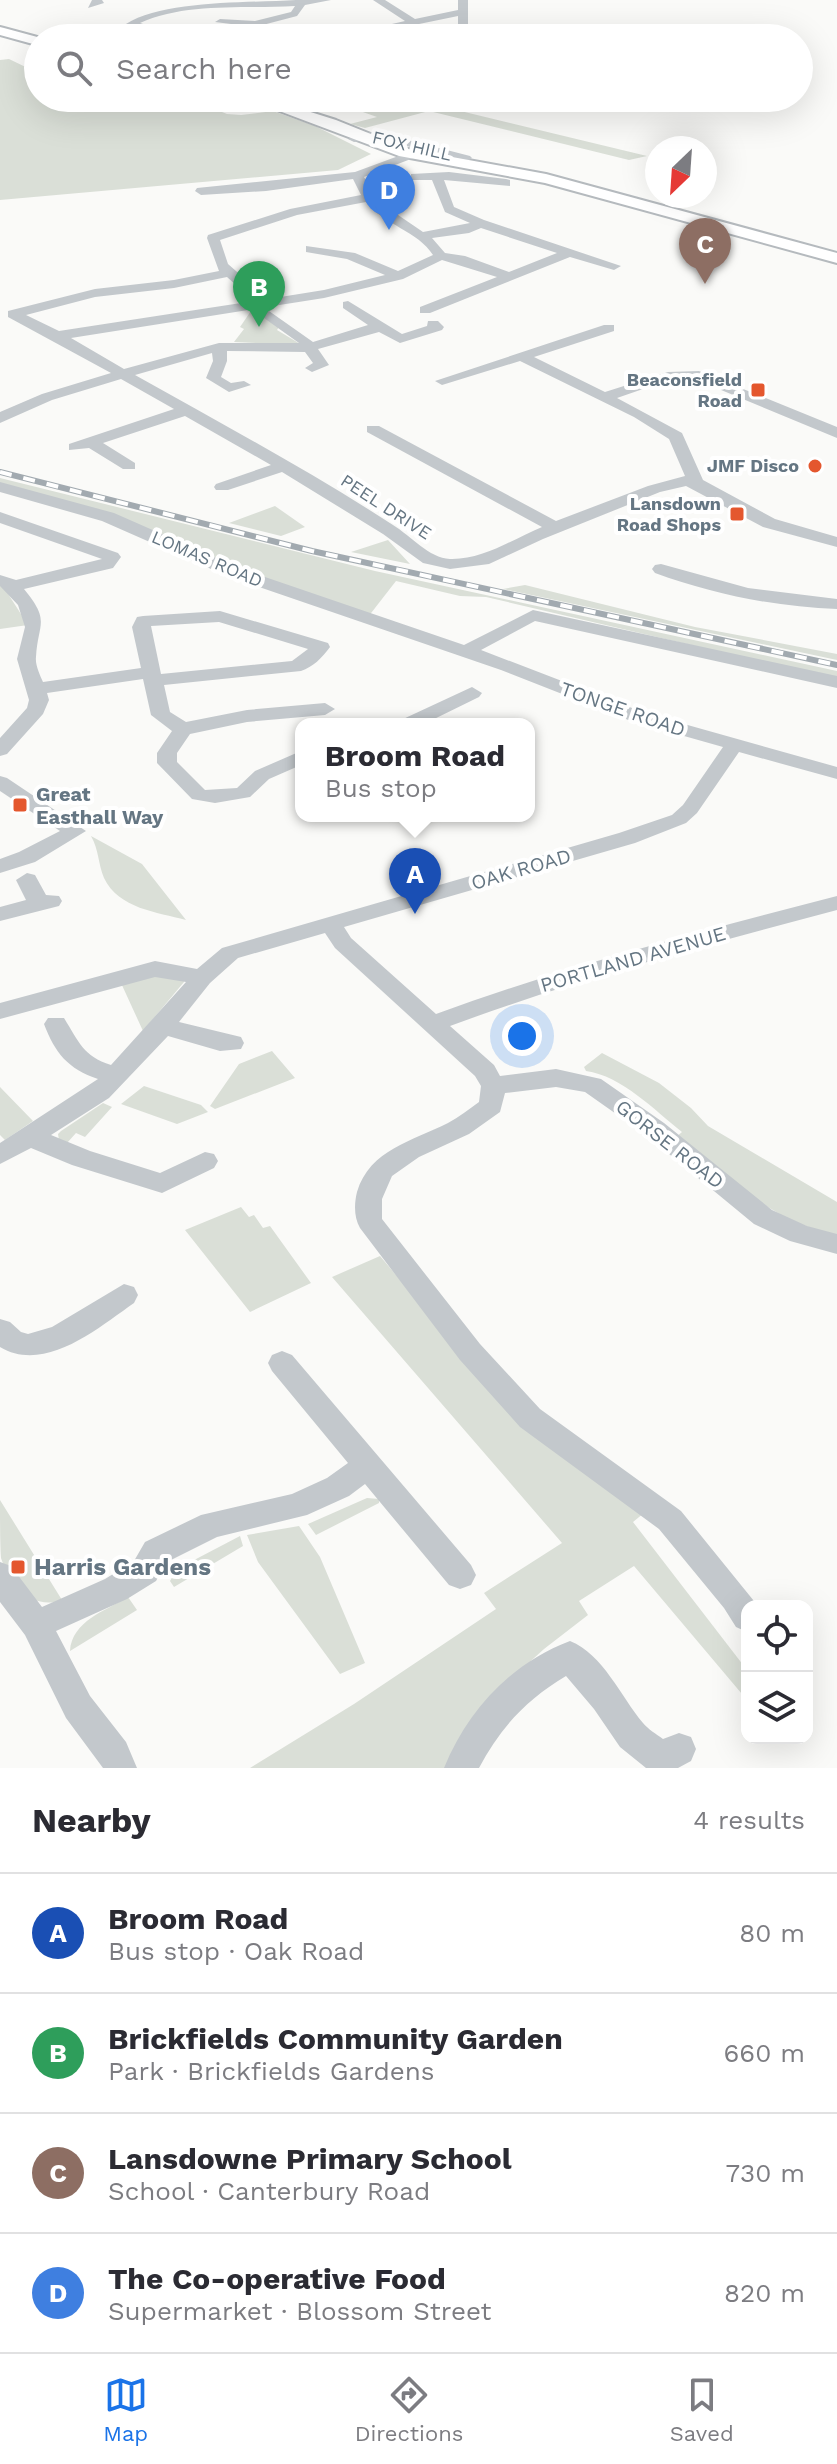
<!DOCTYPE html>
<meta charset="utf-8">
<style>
:root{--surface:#fff;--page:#f7f7f7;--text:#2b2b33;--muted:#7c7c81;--line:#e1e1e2;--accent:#1a73e8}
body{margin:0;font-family:"Work Sans",sans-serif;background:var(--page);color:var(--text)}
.controls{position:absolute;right:24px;bottom:24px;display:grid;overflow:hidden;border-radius:16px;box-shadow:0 8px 32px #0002}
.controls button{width:72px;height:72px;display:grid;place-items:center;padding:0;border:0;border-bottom:2px solid var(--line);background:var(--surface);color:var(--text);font:40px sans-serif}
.compass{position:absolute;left:645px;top:136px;width:72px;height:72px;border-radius:50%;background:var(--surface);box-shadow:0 8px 32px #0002;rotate:205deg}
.you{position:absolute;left:522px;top:1036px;width:28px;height:28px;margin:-20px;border:6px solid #fff;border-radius:50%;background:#1a73e8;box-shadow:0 0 0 12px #1a73e833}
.badge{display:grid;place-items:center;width:52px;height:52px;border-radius:50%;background:var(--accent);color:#fff;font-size:26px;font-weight:700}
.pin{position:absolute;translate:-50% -66px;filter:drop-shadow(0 2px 4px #0008)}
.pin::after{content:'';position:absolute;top:42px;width:28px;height:24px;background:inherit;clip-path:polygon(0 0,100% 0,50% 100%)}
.popup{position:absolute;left:295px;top:718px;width:240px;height:104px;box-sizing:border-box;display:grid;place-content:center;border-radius:16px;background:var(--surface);filter:drop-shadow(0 2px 6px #0005);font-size:26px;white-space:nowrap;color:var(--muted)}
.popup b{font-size:30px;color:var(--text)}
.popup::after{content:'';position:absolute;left:50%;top:100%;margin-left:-16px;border:16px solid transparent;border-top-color:var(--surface)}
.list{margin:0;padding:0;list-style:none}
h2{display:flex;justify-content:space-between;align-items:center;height:104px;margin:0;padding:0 32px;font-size:34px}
h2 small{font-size:26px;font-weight:400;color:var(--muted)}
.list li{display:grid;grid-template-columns:52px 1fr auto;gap:24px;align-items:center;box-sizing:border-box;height:120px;padding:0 32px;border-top:2px solid var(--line)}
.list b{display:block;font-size:30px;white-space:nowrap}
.list p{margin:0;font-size:26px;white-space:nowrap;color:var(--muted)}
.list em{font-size:26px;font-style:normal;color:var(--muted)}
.icon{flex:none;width:44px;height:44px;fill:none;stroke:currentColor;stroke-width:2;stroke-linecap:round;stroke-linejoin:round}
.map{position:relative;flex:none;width:837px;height:1768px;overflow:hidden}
.search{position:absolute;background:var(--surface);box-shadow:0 8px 32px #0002;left:24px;right:24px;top:24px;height:88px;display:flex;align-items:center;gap:20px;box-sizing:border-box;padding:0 28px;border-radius:44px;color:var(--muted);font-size:30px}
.sheet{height:584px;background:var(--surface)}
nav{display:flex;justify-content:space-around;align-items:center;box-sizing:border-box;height:112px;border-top:2px solid var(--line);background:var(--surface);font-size:22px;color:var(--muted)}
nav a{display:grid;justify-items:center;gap:4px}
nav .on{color:var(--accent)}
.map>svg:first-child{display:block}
.green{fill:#dadfd7}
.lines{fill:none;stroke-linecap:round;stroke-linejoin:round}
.major-casing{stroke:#b5babe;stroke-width:4}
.minor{fill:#c3c8cc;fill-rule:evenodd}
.major{fill:#fff;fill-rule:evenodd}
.rail-casing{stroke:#a2aab0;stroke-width:6}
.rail{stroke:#fff;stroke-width:4;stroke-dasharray:12;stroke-linecap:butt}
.poi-dot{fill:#e4572e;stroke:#fff;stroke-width:3}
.labels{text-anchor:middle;stroke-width:8;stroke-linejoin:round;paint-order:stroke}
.far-street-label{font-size:18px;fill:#657683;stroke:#fff}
.far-poi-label{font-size:18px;font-weight:bold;fill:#657683;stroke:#fff;text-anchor:end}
.street-label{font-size:20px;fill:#657683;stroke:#fff}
.poi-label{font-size:20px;font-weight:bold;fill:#657683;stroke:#fff;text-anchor:start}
.near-poi-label{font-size:24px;font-weight:bold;fill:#657683;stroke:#fff;text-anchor:start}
</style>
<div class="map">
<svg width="837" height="1768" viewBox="0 0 837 1768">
<rect width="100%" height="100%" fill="#fafaf8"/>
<path class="green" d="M 9,59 L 38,73 L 38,98 L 187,98 L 227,114 L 241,115 L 273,111 L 315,126 L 371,154 L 338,170 L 0,200 L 0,60 Z
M 355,98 L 407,98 L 647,156 L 629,160 L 429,111 L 365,128 L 350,124 L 377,117 L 340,104 L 329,103 Z
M 269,307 L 272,310 L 261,315 L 279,327 L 277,330 L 302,345 L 234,342 L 244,329 L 240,327 L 253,308 Z
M 0,478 L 375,571 L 837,671 L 837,679 L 486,597 L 460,596 L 396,581 L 368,617 L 219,565 L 113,514 L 0,484 Z
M 275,506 L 305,527 L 281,536 L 229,523 Z
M 388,540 L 410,564 L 351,552 Z
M 0,585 L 3,586 L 28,625 L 0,629 Z
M 525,585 L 695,627 L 837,654 L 837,660 L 503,589 Z
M 91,836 L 142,864 L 186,920 C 157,912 119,909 104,878 C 98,864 99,850 91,836 Z
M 144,975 L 183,978 L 184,982 L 143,1031 L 121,983 Z
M 272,1051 L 295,1078 L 215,1109 L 210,1106 L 239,1064 Z
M 602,1053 L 659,1083 L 691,1108 L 708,1126 L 837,1202 L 837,1238 L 788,1219 L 761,1203 L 675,1138 L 682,1132 C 654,1110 622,1076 586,1071 L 584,1067 Z
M 144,1086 L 201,1105 L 208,1112 L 177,1124 L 121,1104 Z
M 0,1087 L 33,1121 L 5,1140 L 0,1135 Z
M 103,1103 L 112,1107 L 85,1137 L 76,1133 L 67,1143 L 59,1140 L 58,1134 L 61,1131 Z
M 241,1207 L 249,1217 L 254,1215 L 263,1228 L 270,1226 L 311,1283 L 250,1312 L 185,1230 Z
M 380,1256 L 417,1300 L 644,1513 L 633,1522 L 747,1670 L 747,1700 L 634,1566 L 579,1601 L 588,1615 L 544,1649 L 490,1698 L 446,1768 L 250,1768 L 354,1704 L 496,1609 L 484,1593 L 562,1543 L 332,1277 Z
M 367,1498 L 379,1499 L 379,1503 L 316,1535 L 308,1524 Z
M 0,1500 L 62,1600 C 33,1611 10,1585 1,1558 C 0,1543 0,1517 0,1500 Z
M 299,1526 L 320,1557 L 365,1663 L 340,1674 L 258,1562 L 247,1535 Z
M 240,1536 L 243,1546 L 174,1587 L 170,1581 L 177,1569 Z
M 128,1597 L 137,1610 L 70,1651 C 72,1621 105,1611 128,1597 Z"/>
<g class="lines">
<defs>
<path id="major" d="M 0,27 L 4,28 L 41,38 L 38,38 L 38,45 L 33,44 L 0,35 Z
M 245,98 L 266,98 L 336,120 L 408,149 L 546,174 L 837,253 L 837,263 L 545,183 L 399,156 Z"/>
</defs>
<use href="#major" class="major-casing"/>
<path class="minor" d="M 92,0 L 102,0 L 104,3 L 88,8 Z
M 296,0 L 331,0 L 305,5 L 297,16 L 255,27 L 215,22 L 220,19 L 255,21 L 291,12 L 295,6 C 245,9 186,2 140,23 L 186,38 L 170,38 L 126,24 C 164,0 249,3 296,0 Z
M 373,0 L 385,0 L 415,19 L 458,10 L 458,0 L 468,0 L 468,38 L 458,38 L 458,16 L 351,38 L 331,38 L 405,21 Z
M 377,132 L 470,156 L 472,158 L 466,162 L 377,138 L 354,142 L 348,139 L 361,133 Z
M 412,151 L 416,153 L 416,157 L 364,177 L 379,202 L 423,232 L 470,223 L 445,212 L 432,180 L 411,180 L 411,174 L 449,172 L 506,179 L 510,180 L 510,186 L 444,180 L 454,207 L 484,220 L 621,266 L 614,270 L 570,257 L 430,313 L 420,313 L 420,307 L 497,277 L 442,260 L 403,279 L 324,298 L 71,338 L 124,369 L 219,343 L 299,343 L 264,318 L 262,315 L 269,311 L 313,342 L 368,325 L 343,308 L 343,302 L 348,301 L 402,334 L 427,326 L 428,321 L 438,321 L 444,327 L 442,330 L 400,343 L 379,332 L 318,349 L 329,365 L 312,372 L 305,368 L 313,363 L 305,352 L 227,351 L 227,361 L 221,377 L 231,383 L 244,381 L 251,385 L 229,392 L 206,378 L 213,361 L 212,353 L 135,375 C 222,424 310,471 393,525 C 411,536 429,558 450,559 C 483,560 513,539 542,527 L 367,432 L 367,426 L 379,426 L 556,521 L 648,486 L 685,476 L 669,439 L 634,417 L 520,361 L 442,385 L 435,381 L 604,325 L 614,325 L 614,331 L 534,357 L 605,392 L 668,372 L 699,371 L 837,427 L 837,438 L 697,380 L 669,380 L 617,398 L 682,433 L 703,480 L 775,519 L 837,537 L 837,547 L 763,527 L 686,486 L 660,492 L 543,539 L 489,564 L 450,569 L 423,563 L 383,534 L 282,472 L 228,490 L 216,490 L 214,487 L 216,484 L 271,465 L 185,416 L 103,443 L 135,463 L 135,469 L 123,469 L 89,448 L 69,450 L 69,444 L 174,409 L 121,379 L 52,400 L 0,423 L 0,412 L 42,394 L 111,373 L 8,317 L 8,311 L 95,289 L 174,280 L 219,271 L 207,238 L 208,235 L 290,209 L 361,195 L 353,179 L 266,191 L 201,195 L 195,191 L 197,188 L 355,172 ZM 366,202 C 384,225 418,231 433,255 L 398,271 L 355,253 L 306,246 L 306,252 L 347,259 L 385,275 L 324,290 L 268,299 L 228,264 L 220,240 L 297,215 ZM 481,228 L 557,253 L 509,272 L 465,256 L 445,253 L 432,238 L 469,233 ZM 227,277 L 254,301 L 59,331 L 26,315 L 95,297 L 174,288 Z
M 0,482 L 114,513 L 239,568 L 464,645 L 533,610 L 837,676 L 837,688 L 535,621 L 481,650 L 645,713 L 837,767 L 837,779 L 739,752 L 697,813 L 686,823 L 635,843 L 344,927 L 351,938 L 436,1014 C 567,966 702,931 837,896 L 837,910 C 706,945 577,979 450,1026 L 494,1065 L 500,1076 L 556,1069 L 601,1079 L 664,1123 L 772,1210 L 807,1226 L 837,1234 L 837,1254 L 790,1241 L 754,1224 L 646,1135 L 585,1092 L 556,1087 L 505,1093 L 500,1112 L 469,1134 L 419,1157 L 392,1176 L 382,1199 L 382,1219 L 480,1344 L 540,1409 L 681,1511 L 758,1606 L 747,1606 L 747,1632 L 736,1627 L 724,1608 L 659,1529 L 520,1427 L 460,1360 L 360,1228 C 354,1218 354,1204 357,1192 C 370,1149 413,1141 448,1123 C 459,1117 469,1109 479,1102 L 481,1086 L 475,1076 L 335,948 L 325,933 L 238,958 L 210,983 L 179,1022 L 241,1037 L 244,1043 L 241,1049 L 220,1051 L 168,1036 L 109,1098 L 51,1135 L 90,1151 L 160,1173 L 205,1152 L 214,1154 L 218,1161 L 214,1168 L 162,1193 L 72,1165 L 31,1148 L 0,1164 L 0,1143 L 98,1079 C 68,1069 55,1053 44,1024 L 48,1018 L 64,1018 C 79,1042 83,1056 111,1065 L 186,982 L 155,977 L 0,1019 L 0,1003 L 155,961 L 197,969 L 222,948 L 619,833 L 672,815 L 683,805 L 723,747 L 631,721 L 501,670 L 227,576 L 102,521 L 0,492 Z
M 0,512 L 118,553 L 121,557 L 113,568 L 24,589 C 51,622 38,622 36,657 C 35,665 40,675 43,682 L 141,668 L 132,627 L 137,617 L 143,616 L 220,611 L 328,643 L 330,647 C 322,658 313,667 301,671 L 164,685 L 170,712 L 186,722 L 247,710 L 325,703 L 335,709 L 325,715 L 247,722 L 190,734 L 177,753 L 177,762 L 205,790 L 237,788 L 255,771 L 301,751 L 301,765 L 269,779 L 250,797 L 215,803 L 192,799 L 157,763 L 157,753 L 172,731 L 151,715 L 143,679 L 47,693 L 49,700 L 43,714 L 7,754 L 0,756 L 0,738 L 27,708 L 29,700 L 17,659 L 25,627 L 18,605 L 0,586 L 0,575 L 16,580 L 102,559 L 0,523 ZM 219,622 L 308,649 L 292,661 L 161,674 L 151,626 Z
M 661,564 L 748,588 L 837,599 L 837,609 C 775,607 713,594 655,573 L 652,569 L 655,565 Z
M 472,687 L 482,693 L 479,697 L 424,724 L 398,724 L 401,720 Z
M 0,776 L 7,778 L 86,831 L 35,862 L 0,873 L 0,859 L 19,852 L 60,831 L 0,791 Z
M 27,873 L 35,875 L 46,895 L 59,896 L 62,901 L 59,906 L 0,921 L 0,907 L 26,900 L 16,880 Z
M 124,1284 L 134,1287 L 138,1295 L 134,1303 C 98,1328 45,1374 0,1347 L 0,1319 L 10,1322 L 21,1332 L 28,1334 L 52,1327 Z
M 282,1351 L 292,1355 L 471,1565 L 476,1575 L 471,1585 L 460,1589 L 449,1585 L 365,1484 L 349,1496 L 307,1515 L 217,1537 L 167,1562 L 156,1581 L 127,1599 L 56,1631 L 90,1696 L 126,1742 L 137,1768 L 103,1768 L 66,1718 L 25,1635 L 0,1602 L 0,1562 L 11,1566 L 42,1607 L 105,1579 L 134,1561 L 145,1542 L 201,1515 L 292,1494 L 327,1478 L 348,1463 L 272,1371 L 268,1363 L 272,1355 Z
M 570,1641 C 603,1654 621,1697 643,1723 C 648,1729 656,1734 663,1739 L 679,1733 L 691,1737 L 696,1749 L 691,1761 L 678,1768 L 646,1768 L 620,1747 L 594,1709 L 566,1676 C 527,1699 500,1728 479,1768 L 444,1768 C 468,1710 510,1664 570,1641 Z"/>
<use href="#major" class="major"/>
<defs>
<path id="rail" d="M 0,472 L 312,551 L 837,665"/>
</defs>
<use href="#rail" class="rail-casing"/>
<use href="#rail" class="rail"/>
</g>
<g class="poi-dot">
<rect x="750" y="382" width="16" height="16" rx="4"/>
<circle cx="815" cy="466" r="8"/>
<rect x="729" y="506" width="16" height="16" rx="4"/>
<rect x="12" y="797" width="16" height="16" rx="4"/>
<rect x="10" y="1559" width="16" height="16" rx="4"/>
</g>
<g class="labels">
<g class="far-street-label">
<text transform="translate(412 146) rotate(13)" y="6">FOX HILL</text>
<text transform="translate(386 507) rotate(33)" y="6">PEEL DRIVE</text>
<text transform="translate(207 559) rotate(23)" y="6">LOMAS ROAD</text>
</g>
<g class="far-poi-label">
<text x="742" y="386">Beaconsfield<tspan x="742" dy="21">Road</tspan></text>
<text x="799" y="472">JMF Disco</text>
<text x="721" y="510">Lansdown<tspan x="721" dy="21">Road Shops</tspan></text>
</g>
<g class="street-label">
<text transform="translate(623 709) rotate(19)" y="7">TONGE ROAD</text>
<text transform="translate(521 869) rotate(-16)" y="7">OAK ROAD</text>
<text transform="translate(633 959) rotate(-16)" y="7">PORTLAND AVENUE</text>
<text transform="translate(670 1144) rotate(38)" y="7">GORSE ROAD</text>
</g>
<g class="poi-label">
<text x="36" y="801">Great<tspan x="36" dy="23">Easthall Way</tspan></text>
</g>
<g class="near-poi-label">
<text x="34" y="1575">Harris Gardens</text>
</g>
</g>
</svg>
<div class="controls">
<button><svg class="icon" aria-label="locate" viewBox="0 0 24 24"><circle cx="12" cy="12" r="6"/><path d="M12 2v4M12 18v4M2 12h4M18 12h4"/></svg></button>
<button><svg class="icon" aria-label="layers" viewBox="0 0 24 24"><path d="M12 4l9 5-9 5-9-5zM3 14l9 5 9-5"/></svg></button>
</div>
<svg class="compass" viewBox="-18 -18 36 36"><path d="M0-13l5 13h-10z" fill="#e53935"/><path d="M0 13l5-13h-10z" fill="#7c7c81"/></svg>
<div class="you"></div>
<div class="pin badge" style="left:415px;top:914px;background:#1a4fb4">A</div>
<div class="popup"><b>Broom Road</b>Bus stop</div>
<div class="pin badge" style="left:259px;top:327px;background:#2e9e5b">B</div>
<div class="pin badge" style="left:705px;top:284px;background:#8d6e63">C</div>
<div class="pin badge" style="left:389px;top:230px;background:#3f7fe0">D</div>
<div class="search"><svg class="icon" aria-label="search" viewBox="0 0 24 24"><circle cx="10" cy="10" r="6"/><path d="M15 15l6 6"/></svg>Search here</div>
</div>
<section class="sheet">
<h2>Nearby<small>4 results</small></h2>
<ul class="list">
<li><span class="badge" style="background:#1a4fb4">A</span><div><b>Broom Road</b><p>Bus stop · Oak Road</p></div><em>80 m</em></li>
<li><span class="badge" style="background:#2e9e5b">B</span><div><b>Brickfields Community Garden</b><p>Park · Brickfields Gardens</p></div><em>660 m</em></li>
<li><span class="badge" style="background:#8d6e63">C</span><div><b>Lansdowne Primary School</b><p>School · Canterbury Road</p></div><em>730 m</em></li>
<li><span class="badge" style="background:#3f7fe0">D</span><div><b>The Co-operative Food</b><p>Supermarket · Blossom Street</p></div><em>820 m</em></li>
</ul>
</section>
<nav>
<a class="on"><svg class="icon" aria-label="map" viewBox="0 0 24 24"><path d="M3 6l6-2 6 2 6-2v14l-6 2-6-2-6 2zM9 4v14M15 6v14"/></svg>Map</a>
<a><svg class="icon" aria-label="directions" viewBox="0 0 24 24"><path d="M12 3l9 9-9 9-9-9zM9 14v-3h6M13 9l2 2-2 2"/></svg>Directions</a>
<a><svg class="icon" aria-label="saved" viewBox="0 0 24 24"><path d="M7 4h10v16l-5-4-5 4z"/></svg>Saved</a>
</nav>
